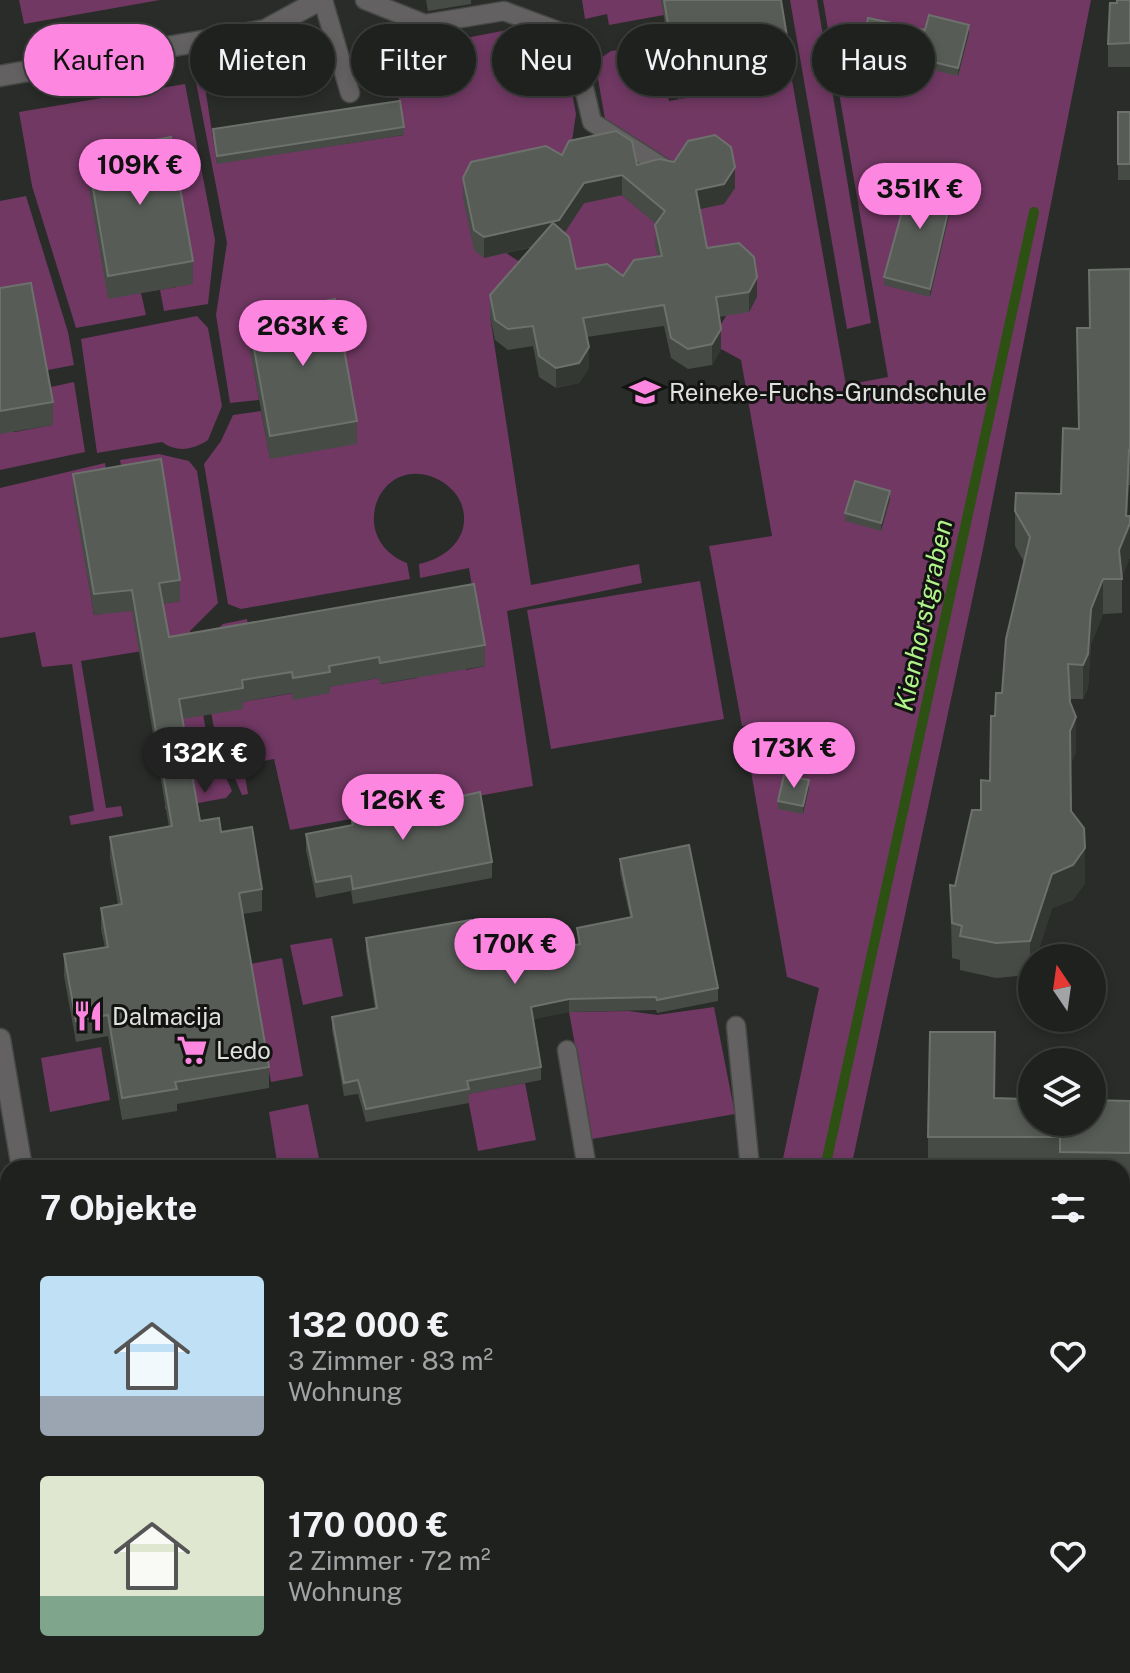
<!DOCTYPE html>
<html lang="de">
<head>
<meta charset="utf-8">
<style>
  body { margin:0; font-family:"Public Sans",sans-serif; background:#2c2e2b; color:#f1f3f6; height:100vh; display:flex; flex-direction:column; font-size:30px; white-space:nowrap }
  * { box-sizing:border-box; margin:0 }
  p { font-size:26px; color:#a1a3a4 }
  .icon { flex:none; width:44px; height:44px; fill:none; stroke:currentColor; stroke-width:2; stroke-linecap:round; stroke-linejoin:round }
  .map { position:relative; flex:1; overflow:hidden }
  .drawer { position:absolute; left:0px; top:1160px; width:1130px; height:514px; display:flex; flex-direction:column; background:#1f211e; border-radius:24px 24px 0 0; box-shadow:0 4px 12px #0003,0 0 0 2px #3c3e3c }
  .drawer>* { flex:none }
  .top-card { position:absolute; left:24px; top:24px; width:1082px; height:72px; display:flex; gap:16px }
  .needle { width:52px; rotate:347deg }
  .tools { position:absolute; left:1018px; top:944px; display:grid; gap:16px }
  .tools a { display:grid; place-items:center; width:88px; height:88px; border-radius:50%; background:#1f211e; box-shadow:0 4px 12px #0003,0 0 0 2px #3c3e3c; font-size:40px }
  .price { position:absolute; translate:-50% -68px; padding:0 18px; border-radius:28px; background:#fd86e1; color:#111; font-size:26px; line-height:52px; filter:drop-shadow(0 2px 4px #0008) }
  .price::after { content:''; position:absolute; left:50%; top:48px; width:24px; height:18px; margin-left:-12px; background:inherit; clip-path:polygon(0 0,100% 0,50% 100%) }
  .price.current { background:#222; color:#fff }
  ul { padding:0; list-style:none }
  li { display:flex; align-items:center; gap:24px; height:200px; padding:0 40px }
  li span { display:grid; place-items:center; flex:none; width:224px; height:160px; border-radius:8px; color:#555 }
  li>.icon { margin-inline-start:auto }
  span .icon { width:96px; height:96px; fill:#fffc; stroke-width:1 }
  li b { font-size:34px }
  h2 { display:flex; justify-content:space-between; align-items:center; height:96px; padding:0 40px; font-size:34px }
  .pill { padding:0 28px; border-radius:36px; background:#1f211e; box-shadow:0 4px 12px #0003,0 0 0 2px #3c3e3c; font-size:28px; line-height:72px }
  .pill.current { background:#fd86e1; color:#111 }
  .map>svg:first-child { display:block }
</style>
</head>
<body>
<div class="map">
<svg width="1130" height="1673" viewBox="0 0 1130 1673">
  <rect width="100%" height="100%" fill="#292c28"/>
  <g fill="#703863">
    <polygon points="19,0 160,0 24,24"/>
    <polygon points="582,0 661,0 664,15 609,25 607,14 585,19"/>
    <polygon points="790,0 817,0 871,323 847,329"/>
    <polygon points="823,0 1091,0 983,549 851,1168 781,1168 819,988 787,977 747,749 757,745 752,724 742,726 709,546 772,536 741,360 721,349 718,329 726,316 709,283 684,169 605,119 595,62 611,51 657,44 669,101 792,80 846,385 888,377"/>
    <path d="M512,29L567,67L576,114L569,161L506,253L523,264L490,316L531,585L639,564L642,583L507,611L533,786L290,830L274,759L243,765L248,794L242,795L214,729L200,646L223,624L247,619L251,645L242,702L379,678L381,684L417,678V672L465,664L466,670L485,666L469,568L420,578L419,564C448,558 473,535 461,503C456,491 446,483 435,478C379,454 345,538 407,563L410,579L241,609L228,604L204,464L221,441L233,415L261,411L270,458L357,443L249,339L259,400L230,403L216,315L227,243L196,82L204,81L217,163L404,135L392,52Z"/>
    <polygon points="185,84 215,240 208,304 164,311 160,290 193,284 141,293 146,315 76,328 32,186 19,112"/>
    <polygon points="622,195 665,231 677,273 585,288 556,246 584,203"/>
    <polygon points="26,196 68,332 74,365 43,371 0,311 0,201"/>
    <path d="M197,316L208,328L222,406L208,440C193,450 177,453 162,442L97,453L81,339Z"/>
    <polygon points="74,382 85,452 0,470 0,429 15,432 52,425 46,388"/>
    <polygon points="159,454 189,461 197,471 218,603 190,631 206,732 232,791 226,798 165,809 167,647 81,661 106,808 121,806 123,816 71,825 69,816 94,811 72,664 42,667 35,632 0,638 0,488 105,463 109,491 74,496 94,615 180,601 125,487 120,460"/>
    <polygon points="700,581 724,719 551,749 527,610"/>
    <polygon points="332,938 343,996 303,1005 290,945"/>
    <polygon points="282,958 303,1076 271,1082 250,964"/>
    <polygon points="714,1007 735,1114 592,1139 569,1012 629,1011 657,1015"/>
    <polygon points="101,1047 110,1100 50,1112 41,1058"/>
    <polygon points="525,1083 536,1140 478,1151 467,1094"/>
    <polygon points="308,1104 321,1168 278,1168 269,1112"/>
    <polygon points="8,1434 8,1666 302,1666 303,1673 0,1673 0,1435"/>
    <polygon points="485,1666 690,1666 690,1673 483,1673"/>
  </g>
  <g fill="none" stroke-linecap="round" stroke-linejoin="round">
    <polyline stroke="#2c5113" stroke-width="10" points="825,1168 1034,212"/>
    <g stroke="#464945" stroke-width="21">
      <g id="service">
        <polyline points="323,0 350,93"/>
        <polyline points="365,0 425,24 504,11 558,31 574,45 592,122 669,171"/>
        <polyline points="736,1026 750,1168"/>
        <polyline points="567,1050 587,1168"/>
      </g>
    </g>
    <g stroke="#464945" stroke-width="23">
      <g id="minor">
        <polyline points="0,76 265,30 320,0"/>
        <polyline points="0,1039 22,1168"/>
        <polyline points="1122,1239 1130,1239"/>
        <polyline points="0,1274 8,1273"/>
        <polyline points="955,1666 955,1673"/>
      </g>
    </g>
    <use href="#service" stroke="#636162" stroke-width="18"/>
    <use href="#minor" stroke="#636162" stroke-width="20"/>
  </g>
  <g fill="#474b46" fill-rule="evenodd">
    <polygon points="426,0 471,0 471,4 428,11"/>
    <polygon points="661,0 781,0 792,67 792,80 678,99"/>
    <polygon points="1130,0 1130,67 1108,67 1108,44 1117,3"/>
    <polygon points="925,30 969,33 958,76 863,53 863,45"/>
    <rect x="1118" y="112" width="12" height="68"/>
    <polygon points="404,127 404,135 217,164 213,137 213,129"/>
    <polygon points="87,153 193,261 193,284 108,299 87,176"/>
    <path d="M562,155L637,165L735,188L724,204L700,209L707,248L757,297L749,312L719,317L721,349L712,365L688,369L671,358L664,326L620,332L587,337L589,368L579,383L556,388L539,377L533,346L508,350L495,340L490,316V295L533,247L484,258L474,250L463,198V178ZM622,195L656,224L655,246L658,256L623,276L576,269L564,233L584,203Z"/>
    <polygon points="955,190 930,297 884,285 884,277"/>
    <polygon points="1130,269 1130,485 1129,485 1127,516 1130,516 1130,557 1122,577 1122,613 1103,614 1091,644 1088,688 1083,699 1069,699 1076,752 1070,766 1071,811 1085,883 1073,900 1052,908 1036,958 1032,958 1030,975 996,978 960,970 960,960 952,958 950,885 955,886 981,810 981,780 990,781 995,716 1002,693 1024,562 1015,546 1015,511 1061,494 1078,429 1090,328"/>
    <polygon points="0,288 53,402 53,425 0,434"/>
    <polygon points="248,316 357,421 357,444 270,459 248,339"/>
    <polygon points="73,474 180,580 180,601 163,604 169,637 485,645 485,666 380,684 379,678 330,687 330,693 293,700 292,693 243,702 243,709 183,719 200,821 221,832 262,889 262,911 242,914 269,1067 269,1088 177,1104 177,1111 122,1120 108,1036 76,1042 64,976 64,954 105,948 101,929 101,908 118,905 110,858 110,837 169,827 132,611 94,615 73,495"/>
    <polygon points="890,499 881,531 845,521 845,513"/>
    <polygon points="809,788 803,814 778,809 778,801"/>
    <polygon points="426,804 492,862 492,878 353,904 351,891 316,898 306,850 306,834 351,826 351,816"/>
    <polygon points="620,859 718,988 718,1001 657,1013 656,1010 569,1012 533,1019 541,1067 541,1080 469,1094 469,1103 366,1122 358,1094 344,1096 332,1030 332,1017 375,1009 366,951 366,938 474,933 520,958 578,945 577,928 630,917 620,872"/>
    <polygon points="994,1098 1130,1101 1130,1181 1122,1181 1122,1168 1060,1168 1060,1164 928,1165 928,1137"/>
    <rect x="1122" y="1277" width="8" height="107"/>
    <polygon points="8,1324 8,1441 0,1443 0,1326"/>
    <rect x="1122" y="1487" width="8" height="94"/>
    <polygon points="302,1666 395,1666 396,1673 303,1673"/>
  </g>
  <g fill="#343833">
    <polygon points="969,25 969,33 958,76 958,68"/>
    <polygon points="735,167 735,188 724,204 696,210 696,190"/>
    <polygon points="622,175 622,195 584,203 559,240 484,258 484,237 584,183"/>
    <polygon points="955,182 955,190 930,297 930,289"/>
    <polygon points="757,277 757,297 749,312 749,292"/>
    <polygon points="721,329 721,349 712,365 712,344"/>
    <polygon points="589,347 589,368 579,383 556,388 556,368"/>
    <polygon points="1129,450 1126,531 1130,523 1130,557 1121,579 1119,550 1126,516"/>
    <polygon points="890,491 890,499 881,531 881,523"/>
    <polygon points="1103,579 1103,614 1091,644 1088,688 1083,699 1083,665 1091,609"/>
    <polygon points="1076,717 1076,752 1070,766 1070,731"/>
    <polygon points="809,780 809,788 803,814 803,806"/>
    <polygon points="1085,848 1085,883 1073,900 1052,908 1036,958 1032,958 1032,969 1030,975 1030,941 1052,874"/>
    <polygon points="569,999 569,1012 531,1020 531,1007"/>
  </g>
  <g fill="#585c57" stroke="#6d716c" stroke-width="2">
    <polygon points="664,0 781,0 792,67 678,86"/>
    <polygon points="1117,0 1130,0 1130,43 1108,44 1110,3 1117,3"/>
    <polygon points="929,15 969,25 958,68 863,45 868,18 925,30"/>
    <polygon points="400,101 404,127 217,156 213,129"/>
    <rect x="1118" y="112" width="12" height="52"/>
    <polygon points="616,131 632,141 637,165 659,159 674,162 688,141 715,135 731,147 735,167 724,184 696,190 707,248 739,243 754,257 757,277 749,292 716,297 721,329 712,344 688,349 671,338 664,305 620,312 583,318 589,347 579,363 556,368 539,356 533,326 508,329 495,320 490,295 553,223 569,237 576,269 607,264 623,276 634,260 662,256 655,225 665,211 622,175 584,183 559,220 484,237 474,230 463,178 471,162 546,146 562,155 569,141"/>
    <polygon points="171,137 193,261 108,276 87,153"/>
    <polygon points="913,172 955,182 930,289 884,277"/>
    <polygon points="1130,269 1130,450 1129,450 1126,516 1130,516 1130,523 1119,550 1122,579 1103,579 1091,609 1088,654 1083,665 1068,664 1070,702 1076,717 1070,731 1071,811 1084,828 1085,848 1073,865 1052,874 1030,941 996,943 960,936 962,926 952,923 950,885 955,886 972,810 981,810 981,780 990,781 991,716 995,716 996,693 1002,693 1006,639 1030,537 1015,511 1016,493 1061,494 1063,428 1079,429 1077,328 1090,328 1089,270"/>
    <polygon points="31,283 53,402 0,411 0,288"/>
    <polygon points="335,299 357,421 270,436 248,316"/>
    <polygon points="161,459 180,580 159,583 169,637 474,584 485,645 380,663 379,657 329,666 330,672 293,678 292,672 242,680 243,688 179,699 200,821 219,818 221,832 252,827 262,889 239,893 269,1067 175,1082 177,1089 122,1098 108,1015 76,1021 64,954 108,947 101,908 122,904 110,837 172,826 132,590 94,594 73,474"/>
    <polygon points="855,481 890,491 881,523 845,513"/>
    <polygon points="784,775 809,780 803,806 778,801"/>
    <polygon points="480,792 492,862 353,889 351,876 316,882 306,834 353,825 351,816 425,799 426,804"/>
    <polygon points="689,845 718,988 657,1000 656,997 569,999 531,1007 541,1067 467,1081 469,1089 366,1109 358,1080 344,1083 332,1017 377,1008 366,938 471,920 474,933 514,925 520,958 580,944 577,928 632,917 620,859"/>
    <polygon points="930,1032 995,1032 994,1098 1032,1099 1032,1122 1092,1122 1092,1100 1130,1101 1130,1153 1060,1152 1060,1137 928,1137"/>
    <rect x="1122" y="1277" width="8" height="82"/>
    <polygon points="8,1324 8,1393 0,1394 0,1326"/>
    <rect x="1122" y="1487" width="8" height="86"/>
    <polygon points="306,1666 395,1666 396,1673 307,1673"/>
    <rect x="842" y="1666" width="65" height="7"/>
    <rect x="1002" y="1666" width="65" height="7"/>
  </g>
  <defs>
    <g id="school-bare" transform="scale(2.4)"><path d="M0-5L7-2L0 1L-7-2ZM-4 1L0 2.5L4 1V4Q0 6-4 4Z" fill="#fd86e1" stroke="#131412" stroke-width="2.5" paint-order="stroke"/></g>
    <g id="restaurant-bare" transform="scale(2.4)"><path d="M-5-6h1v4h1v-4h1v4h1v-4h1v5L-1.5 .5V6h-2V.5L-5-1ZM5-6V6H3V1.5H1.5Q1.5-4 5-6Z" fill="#fd86e1" stroke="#131412" stroke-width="2.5" paint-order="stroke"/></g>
    <g id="supermarket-bare" transform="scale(2.4)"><path d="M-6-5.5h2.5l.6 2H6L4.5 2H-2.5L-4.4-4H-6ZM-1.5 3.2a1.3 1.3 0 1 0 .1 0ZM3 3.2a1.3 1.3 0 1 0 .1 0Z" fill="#fd86e1" stroke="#131412" stroke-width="2.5" paint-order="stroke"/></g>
  </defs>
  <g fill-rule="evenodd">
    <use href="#school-bare" x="645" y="392"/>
    <use href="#restaurant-bare" x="88" y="1016"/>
    <use href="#supermarket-bare" x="192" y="1050"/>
  </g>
  <g text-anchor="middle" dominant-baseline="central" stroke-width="6" stroke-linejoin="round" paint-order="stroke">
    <g font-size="24" fill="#e0e2df" stroke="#131412" text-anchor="start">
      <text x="669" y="392">Reineke-Fuchs-Grundschule</text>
      <text x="112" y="1016">Dalmacija</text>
      <text x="216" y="1050">Ledo</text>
    </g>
    <g font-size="26" font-style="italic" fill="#aff389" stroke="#131412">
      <text transform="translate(923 615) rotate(-78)">Kienhorstgraben</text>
    </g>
  </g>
</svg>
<div class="tools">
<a><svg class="needle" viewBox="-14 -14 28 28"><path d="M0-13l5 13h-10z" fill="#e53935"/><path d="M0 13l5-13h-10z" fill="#a1a3a4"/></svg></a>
<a><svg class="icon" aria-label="layers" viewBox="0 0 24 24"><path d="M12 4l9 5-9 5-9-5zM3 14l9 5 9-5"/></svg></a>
</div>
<b class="price" style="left:140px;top:207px">109K €</b>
<b class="price" style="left:920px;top:231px">351K €</b>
<b class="price" style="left:303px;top:368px">263K €</b>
<b class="price" style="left:794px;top:790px">173K €</b>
<b class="price current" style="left:205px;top:795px">132K €</b>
<b class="price" style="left:403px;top:842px">126K €</b>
<b class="price" style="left:515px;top:986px">170K €</b>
<div class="top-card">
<a class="pill current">Kaufen</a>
<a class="pill">Mieten</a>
<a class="pill">Filter</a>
<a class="pill">Neu</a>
<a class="pill">Wohnung</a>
<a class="pill">Haus</a>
</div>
<section class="drawer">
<h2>7 Objekte<svg class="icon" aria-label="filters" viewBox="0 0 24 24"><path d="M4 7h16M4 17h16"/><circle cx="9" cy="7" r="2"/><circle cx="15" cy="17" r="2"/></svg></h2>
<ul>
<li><span style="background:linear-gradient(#bfe0f5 75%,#9aa5b1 0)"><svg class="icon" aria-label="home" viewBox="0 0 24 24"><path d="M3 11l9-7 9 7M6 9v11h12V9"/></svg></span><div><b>132 000 €</b><p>3 Zimmer · 83 m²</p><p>Wohnung</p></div><svg class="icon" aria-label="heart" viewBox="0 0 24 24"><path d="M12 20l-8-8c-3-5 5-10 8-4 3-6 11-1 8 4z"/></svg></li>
<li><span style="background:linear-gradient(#dfe7d0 75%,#7fa58c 0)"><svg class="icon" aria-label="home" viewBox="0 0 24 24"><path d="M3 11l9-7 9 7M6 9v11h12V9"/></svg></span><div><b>170 000 €</b><p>2 Zimmer · 72 m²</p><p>Wohnung</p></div><svg class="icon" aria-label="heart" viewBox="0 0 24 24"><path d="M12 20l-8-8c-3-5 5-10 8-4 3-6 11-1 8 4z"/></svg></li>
</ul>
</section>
</div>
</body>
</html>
